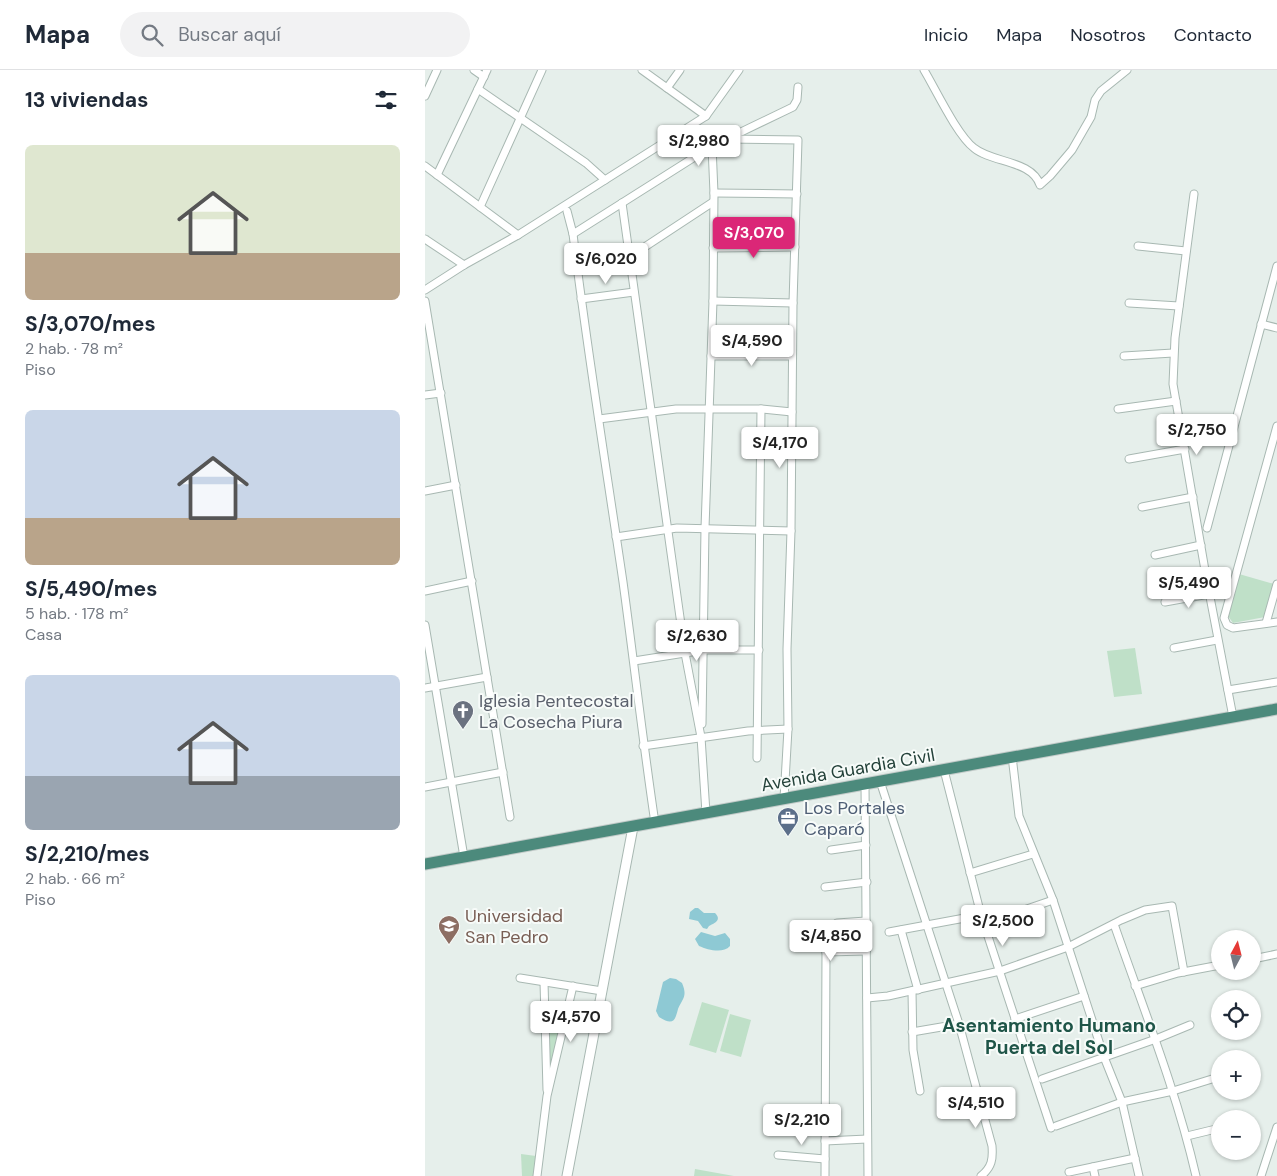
<!DOCTYPE html>
<html lang="es">
<head>
<meta charset="utf-8">
<style>
  body { margin:0; font-family:"DM Sans",sans-serif; background:#f2f2f3; color:#1f2937; height:100vh; display:flex; flex-direction:column; font-size:19px; white-space:nowrap }
  * { box-sizing:border-box; margin:0 }
  p { font-size:16px; color:#747a83 }
  .icon { flex:none; width:28px; height:28px; fill:none; stroke:currentColor; stroke-width:2; stroke-linecap:round; stroke-linejoin:round }
  .map { position:relative; flex:1; overflow:hidden }
  .drawer { display:flex; flex-direction:column; background:#fff; width:425px }
  .drawer>* { flex:none }
  .needle { width:32px; rotate:7deg }
  .tools { position:absolute; left:786px; top:860px; display:grid; gap:10px }
  .tools a { display:grid; place-items:center; width:50px; height:50px; border-radius:50%; background:#fff; box-shadow:0 1px 4px #0004; font-size:25px }
  .price { position:absolute; translate:-50% -42px; padding:0 11px; border-radius:5px; background:#fff; color:#222; font-size:16px; line-height:32px; filter:drop-shadow(0 1px 2px #0008) }
  .price::after { content:''; position:absolute; left:50%; top:30px; width:15px; height:11px; margin-left:-8px; background:inherit; clip-path:polygon(0 0,100% 0,50% 100%) }
  .price.current { background:#db2777; color:#fff }
  ul { padding:0; list-style:none }
  li { display:grid; align-content:center; gap:10px; height:265px; padding:0 25px }
  li span { display:grid; place-items:center; height:155px; border-radius:8px; color:#555 }
  li>.icon { margin-inline-start:auto }
  span .icon { width:90px; height:90px; fill:#fffc; stroke-width:1 }
  li b { font-size:21px }
  h2 { display:flex; justify-content:space-between; align-items:center; height:60px; padding:0 25px; font-size:21px }
  header { display:flex; align-items:center; gap:30px; box-sizing:border-box; height:70px; padding:0 25px; background:#fff; border-bottom:1px solid #e0e1e3 }
  header strong { font-size:24px }
  nav { display:flex; gap:28px; margin-inline-start:auto; font-size:18px }
  .search { width:350px; height:45px; background:#f2f2f3; display:flex; align-items:center; gap:12px; box-sizing:border-box; padding:0 18px; border-radius:28px; color:#747a83; font-size:19px }
  main { display:flex; flex:1; min-height:0 }
  .map>svg:first-child { display:block }
</style>
</head>
<body>
<header>
<strong>Mapa</strong>
<div class="search"><svg class="icon" aria-label="search" viewBox="0 0 24 24"><circle cx="10" cy="10" r="6"/><path d="M15 15l6 6"/></svg>Buscar aquí</div>
<nav><a>Inicio</a><a>Mapa</a><a>Nosotros</a><a>Contacto</a></nav>
</header>
<main>
<section class="drawer">
<h2>13 viviendas<svg class="icon" aria-label="filters" viewBox="0 0 24 24"><path d="M4 7h16M4 17h16"/><circle cx="9" cy="7" r="2"/><circle cx="15" cy="17" r="2"/></svg></h2>
<ul>
<li><span style="background:linear-gradient(#dfe7d0 70%,#b9a48a 0)"><svg class="icon" aria-label="home" viewBox="0 0 24 24"><path d="M3 11l9-7 9 7M6 9v11h12V9"/></svg></span><div><b>S/3,070/mes</b><p>2 hab. · 78 m²</p><p>Piso</p></div></li>
<li><span style="background:linear-gradient(#c9d6e8 70%,#b9a48a 0)"><svg class="icon" aria-label="home" viewBox="0 0 24 24"><path d="M3 11l9-7 9 7M6 9v11h12V9"/></svg></span><div><b>S/5,490/mes</b><p>5 hab. · 178 m²</p><p>Casa</p></div></li>
<li><span style="background:linear-gradient(#c9d6e8 65%,#9aa5b1 0)"><svg class="icon" aria-label="home" viewBox="0 0 24 24"><path d="M3 11l9-7 9 7M6 9v11h12V9"/></svg></span><div><b>S/2,210/mes</b><p>2 hab. · 66 m²</p><p>Piso</p></div></li>
</ul>
</section>
<div class="map">
<svg width="852" height="1106" viewBox="0 0 852 1106">
  <rect width="100%" height="100%" fill="#e6efeb"/>
  <g fill="#bfe0c8">
    <polygon points="814,504 849,514 840,547 808,553 803,546"/>
    <polygon points="710,578 717,624 689,627 682,581"/>
    <polygon points="277,932 304,940 291,983 264,975"/>
    <polygon points="123,944 137,945 124,1007"/>
    <polygon points="305,944 326,950 316,987 295,981"/>
    <polygon points="96,1084 111,1086 108,1106 97,1106"/>
    <polygon points="270,1099 309,1106 269,1106"/>
  </g>
  <g fill="#8ec9d4">
    <path d="M270,838H273L279,843H290C297,850 290,853 284,856L282,859L278,858L273,851L264,849L265,842Z"/>
    <path d="M276,862L290,866L300,863L305,869V876C298,884 283,880 274,876L270,869Z"/>
    <path d="M245,908L251,909L257,913C263,927 257,929 253,939C250,951 248,956 234,947L231,941L238,912Z"/>
  </g>
  <g fill="none" stroke-linecap="round" stroke-linejoin="round">
    <g stroke="#a8b8b2" stroke-width="9">
      <g id="minor">
        <polyline points="49,0 59,7"/>
        <polyline points="217,0 281,46"/>
        <path d="M499,0C511,20 532,65 549,78C567,93 607,90 615,115L625,106L647,80L666,47L670,30L676,21L702,0"/>
        <polyline points="242,18 255,0"/>
        <polyline points="53,19 161,93 180,110"/>
        <polyline points="0,26 12,0"/>
        <polyline points="302,69 373,70 368,233 366,461 362,579 363,659 359,729"/>
        <polyline points="0,96 93,165"/>
        <polyline points="12,105 62,0"/>
        <polyline points="289,123 372,124"/>
        <polyline points="769,124 750,268 748,314 781,506 808,647"/>
        <polyline points="197,133 260,583 276,667 281,743"/>
        <polyline points="55,137 117,0"/>
        <path d="M142,141L148,164C162,280 181,396 198,512C209,592 218,673 230,753"/>
        <polyline points="148,164 287,76 368,37 372,30 373,17"/>
        <polyline points="0,169 39,195"/>
        <polyline points="713,176 761,181"/>
        <polyline points="288,178 370,177"/>
        <polyline points="206,186 288,132"/>
        <polyline points="0,220 39,195 93,165 281,46 314,0"/>
        <polyline points="156,229 209,222"/>
        <polyline points="0,231 85,747"/>
        <polyline points="288,231 368,233"/>
        <polyline points="704,233 754,236"/>
        <polyline points="836,254 852,258"/>
        <polyline points="286,286 367,286"/>
        <polyline points="699,286 748,283"/>
        <polyline points="0,325 16,323"/>
        <polyline points="693,339 751,331"/>
        <polyline points="174,349 251,339 336,339 367,342"/>
        <polyline points="852,356 799,548 802,555 808,558 852,552"/>
        <polyline points="704,389 760,379"/>
        <polyline points="0,421 31,415"/>
        <polyline points="717,437 768,427"/>
        <polyline points="782,458 852,196"/>
        <polyline points="191,467 252,458 366,461"/>
        <polyline points="730,485 776,475"/>
        <polyline points="0,521 47,511"/>
        <polyline points="740,532 784,524"/>
        <polyline points="841,553 852,514"/>
        <polyline points="0,555 39,787"/>
        <polyline points="749,578 792,570"/>
        <polyline points="209,591 279,580 334,580"/>
        <polyline points="0,618 62,607"/>
        <polyline points="803,620 852,612"/>
        <polyline points="277,654 280,458 288,231 289,123 287,76"/>
        <polyline points="218,676 323,661 363,659"/>
        <polyline points="587,686 594,746 628,830 679,987 697,1032 714,1106"/>
        <polyline points="332,688 336,339"/>
        <polyline points="519,700 556,845 626,1058"/>
        <path d="M455,711L534,954L567,1076C568,1089 567,1097 556,1106"/>
        <polyline points="440,714 443,1106"/>
        <polyline points="0,717 78,702"/>
        <polyline points="406,780 441,775"/>
        <polyline points="545,803 608,784"/>
        <polyline points="400,817 442,812"/>
        <polyline points="412,853 441,851"/>
        <polyline points="558,854 628,830"/>
        <path d="M689,854C718,938 751,1019 771,1106"/>
        <polyline points="476,860 493,920"/>
        <polyline points="464,862 556,845"/>
        <polyline points="395,863 400,871 401,882 441,881"/>
        <polyline points="828,889 852,884"/>
        <polyline points="95,908 177,921"/>
        <polyline points="119,912 122,1020"/>
        <polyline points="710,916 753,903 795,895"/>
        <polyline points="487,921 488,980 495,1021"/>
        <polyline points="442,928 463,926 575,901 643,877 696,850 720,840 747,836 759,902"/>
        <polyline points="590,949 659,926"/>
        <polyline points="487,962 534,954"/>
        <polyline points="617,1009 731,969 765,955"/>
        <polyline points="631,1056 697,1032 748,1021 787,1009"/>
        <polyline points="762,1066 795,1058"/>
        <polyline points="400,1071 442,1069"/>
        <polyline points="353,1085 400,1089"/>
        <polyline points="668,1097 670,1106"/>
        <polyline points="644,1102 710,1088"/>
        <polyline points="112,1106 122,1026 148,916"/>
        <polyline points="400,1106 401,882"/>
        <polyline points="836,1106 852,1057"/>
      </g>
    </g>
    <g stroke="#a8b8b2" stroke-width="11">
      <polyline id="tertiary" points="142,1106 208,757"/>
    </g>
    <g stroke="#c2cac8" stroke-width="13">
      <polyline id="trunk" points="0,794 852,639"/>
    </g>
    <use href="#minor" stroke="#fff" stroke-width="7"/>
    <use href="#tertiary" stroke="#fff" stroke-width="9"/>
    <use href="#trunk" stroke="#4c8a7c" stroke-width="11"/>
  </g>
  <defs>
    <g id="church-pin" transform="scale(1.125)"><path d="M0 17L-7.5 6A9.5 9.5 0 1 1 7.5 6Z" fill="#6b7280" stroke="#f7fbf9"/><path d="M-1.2-6h2.4v3.5h3.3v2.4h-3.3V6h-2.4V-.1h-3.3v-2.4h3.3Z" fill="#fff"/></g>
    <g id="office-pin" transform="scale(1.125)"><path d="M0 17L-7.5 6A9.5 9.5 0 1 1 7.5 6Z" fill="#5c6f8a" stroke="#f7fbf9"/><path d="M-6-3h4V-5.5h4V-3h4V5H-6ZM-1-4.5V-3h2v-1.5ZM-6 0V1H6V0Z" fill="#fff"/></g>
    <g id="university-pin" transform="scale(1.125)"><path d="M0 17L-7.5 6A9.5 9.5 0 1 1 7.5 6Z" fill="#8d6e63" stroke="#f7fbf9"/><path d="M0-5L7-2L0 1L-7-2ZM-4 1L0 2.5L4 1V4Q0 6-4 4Z" fill="#fff"/></g>
  </defs>
  <g fill-rule="evenodd">
    <use href="#church-pin" x="38" y="641"/>
    <use href="#office-pin" x="363" y="748"/>
    <use href="#university-pin" x="24" y="856"/>
  </g>
  <g text-anchor="middle" dominant-baseline="central" stroke-width="4" stroke-linejoin="round" paint-order="stroke">
    <g font-size="18" fill="#5b616d" stroke="#f7fbf9" text-anchor="start">
      <text x="54" y="631">Iglesia Pentecostal<tspan x="54" dy="21">La Cosecha Piura</tspan></text>
    </g>
    <g font-size="18" fill="#24423a" stroke="#f7fbf9">
      <text transform="translate(423 700) rotate(-10)">Avenida Guardia Civil</text>
    </g>
    <g font-size="18" fill="#4e5e75" stroke="#f7fbf9" text-anchor="start">
      <text x="379" y="738">Los Portales<tspan x="379" dy="21">Caparó</tspan></text>
    </g>
    <g font-size="18" fill="#785e54" stroke="#f7fbf9" text-anchor="start">
      <text x="40" y="846">Universidad<tspan x="40" dy="21">San Pedro</tspan></text>
    </g>
    <g font-size="19" font-weight="bold" fill="#1f5548" stroke="#f7fbf9">
      <text x="624" y="955">Asentamiento Humano<tspan x="624" dy="22">Puerta del Sol</tspan></text>
    </g>
  </g>
</svg>
<div class="tools">
<a><svg class="needle" viewBox="-14 -14 28 28"><path d="M0-13l5 13h-10z" fill="#e53935"/><path d="M0 13l5-13h-10z" fill="#747a83"/></svg></a>
<a><svg class="icon" aria-label="locate" viewBox="0 0 24 24"><circle cx="12" cy="12" r="6"/><path d="M12 2v4M12 18v4M2 12h4M18 12h4"/></svg></a>
<a>+</a>
<a>−</a>
</div>
<b class="price" style="left:274px;top:97px">S/2,980</b>
<b class="price current" style="left:329px;top:189px">S/3,070</b>
<b class="price" style="left:181px;top:215px">S/6,020</b>
<b class="price" style="left:327px;top:297px">S/4,590</b>
<b class="price" style="left:772px;top:386px">S/2,750</b>
<b class="price" style="left:355px;top:399px">S/4,170</b>
<b class="price" style="left:764px;top:539px">S/5,490</b>
<b class="price" style="left:272px;top:592px">S/2,630</b>
<b class="price" style="left:578px;top:877px">S/2,500</b>
<b class="price" style="left:406px;top:892px">S/4,850</b>
<b class="price" style="left:146px;top:973px">S/4,570</b>
<b class="price" style="left:551px;top:1059px">S/4,510</b>
<b class="price" style="left:377px;top:1076px">S/2,210</b>
</div>
</main>
</body>
</html>
